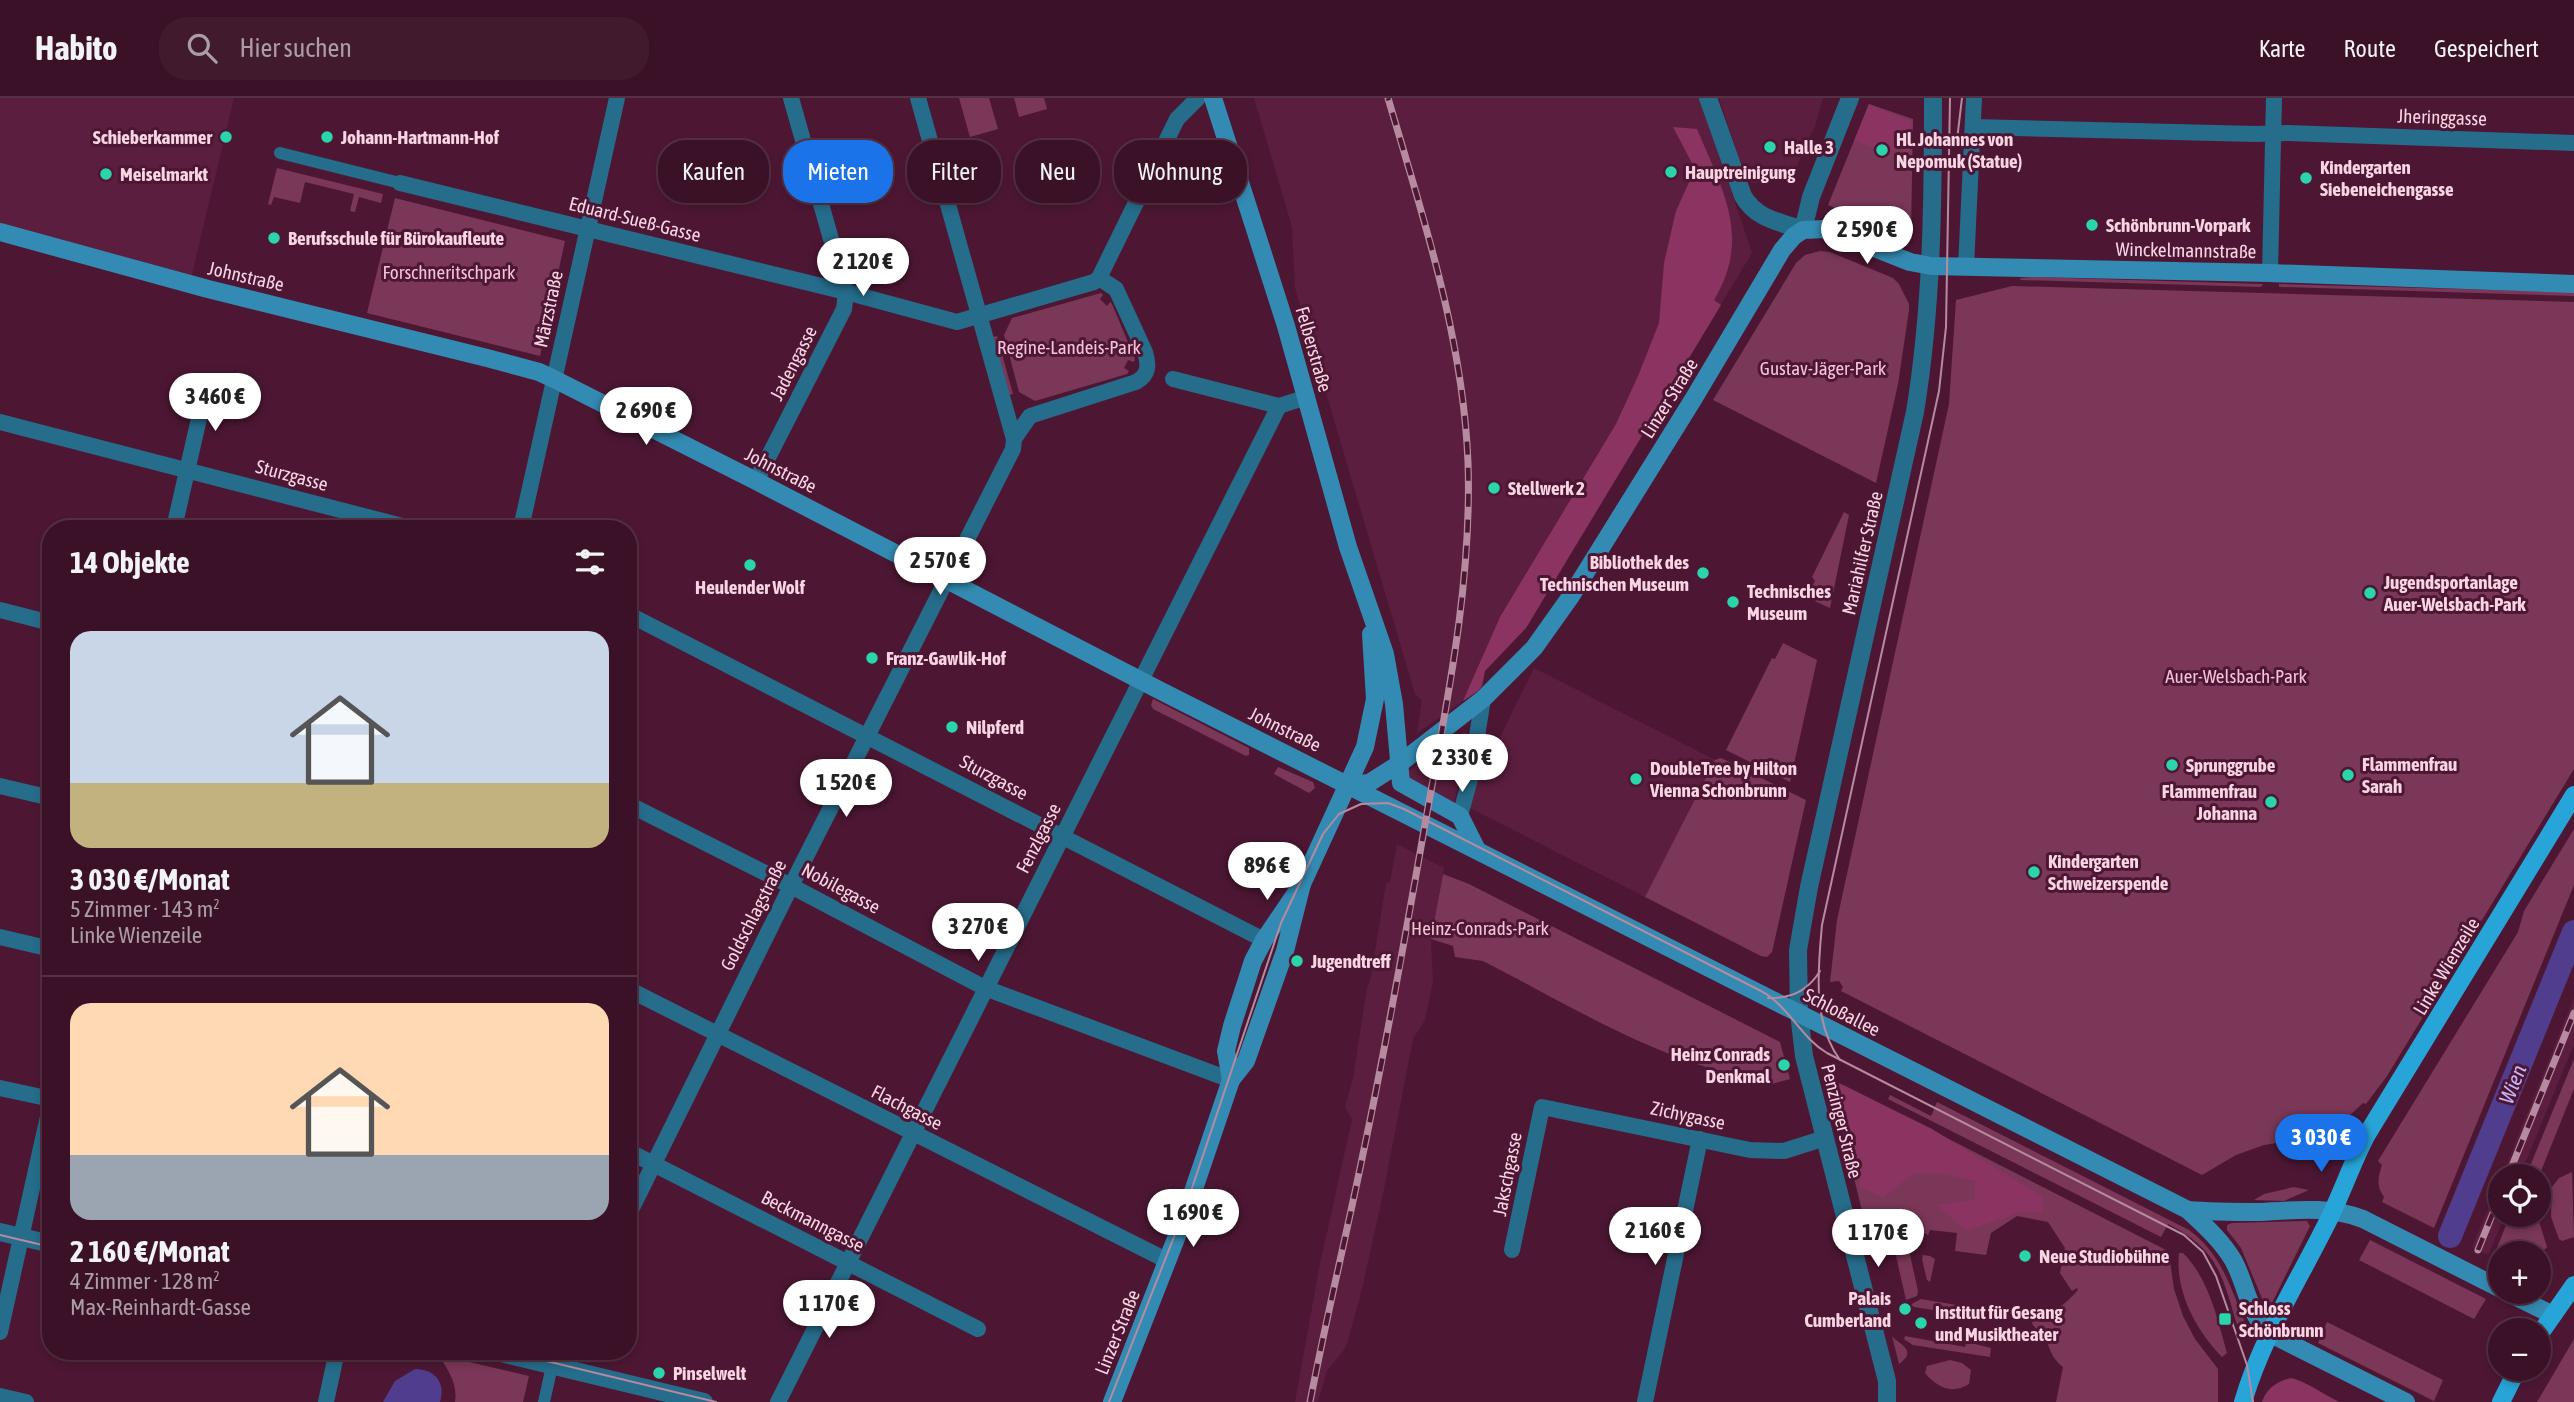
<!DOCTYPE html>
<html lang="de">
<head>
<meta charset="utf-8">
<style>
  body { margin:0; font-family:"Asap Condensed",sans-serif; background:#411a2e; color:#f1f3f6; height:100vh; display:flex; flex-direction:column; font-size:26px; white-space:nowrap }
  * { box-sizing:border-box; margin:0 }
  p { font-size:23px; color:#ab9da7 }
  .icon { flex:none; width:38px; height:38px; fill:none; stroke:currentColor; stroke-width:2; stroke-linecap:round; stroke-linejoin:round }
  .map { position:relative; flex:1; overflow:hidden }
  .drawer { position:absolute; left:42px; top:422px; width:595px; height:840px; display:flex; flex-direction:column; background:#3a1126; border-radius:28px; box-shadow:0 4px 10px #0003,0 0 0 2px #543143 }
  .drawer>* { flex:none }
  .banner { position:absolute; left:658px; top:42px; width:665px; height:63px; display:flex; gap:14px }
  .tools { position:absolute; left:2488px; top:1066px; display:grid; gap:14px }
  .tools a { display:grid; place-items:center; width:63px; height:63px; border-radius:50%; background:#3a1126; box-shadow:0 4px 10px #0003,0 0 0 2px #543143; font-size:35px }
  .price { position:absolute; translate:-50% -60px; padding:0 16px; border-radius:24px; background:#fff; color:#222; font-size:23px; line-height:46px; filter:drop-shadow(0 2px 4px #0008) }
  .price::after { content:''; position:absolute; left:50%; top:42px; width:21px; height:16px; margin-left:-10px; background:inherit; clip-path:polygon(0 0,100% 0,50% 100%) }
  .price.selected { background:#1a73e8; color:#fff }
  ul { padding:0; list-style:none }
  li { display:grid; align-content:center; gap:14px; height:371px; padding:0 28px }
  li+li { border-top:2px solid #543143 }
  li span { display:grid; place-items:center; height:217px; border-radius:21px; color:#555 }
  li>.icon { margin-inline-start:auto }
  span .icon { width:126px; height:126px; fill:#fffc; stroke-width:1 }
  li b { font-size:30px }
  h2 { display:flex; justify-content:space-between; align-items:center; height:84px; padding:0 28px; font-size:30px }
  .tag { padding:0 24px; border-radius:28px; background:#3a1126; box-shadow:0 4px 10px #0003,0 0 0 2px #543143; font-size:24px; line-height:63px }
  .tag.selected { background:#1a73e8; color:#fff }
  header { display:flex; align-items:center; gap:42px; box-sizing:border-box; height:98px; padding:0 35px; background:#3a1126; border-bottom:2px solid #543143 }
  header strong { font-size:33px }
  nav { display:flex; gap:38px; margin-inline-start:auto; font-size:24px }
  .search { width:490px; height:63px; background:#411a2e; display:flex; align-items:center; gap:18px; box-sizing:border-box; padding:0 24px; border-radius:28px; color:#ab9da7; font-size:26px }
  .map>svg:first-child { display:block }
</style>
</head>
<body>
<header>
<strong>Habito</strong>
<div class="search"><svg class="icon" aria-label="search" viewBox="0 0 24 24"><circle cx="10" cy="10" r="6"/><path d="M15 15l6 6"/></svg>Hier suchen</div>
<nav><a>Karte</a><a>Route</a><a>Gespeichert</a></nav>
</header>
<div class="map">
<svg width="2574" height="1304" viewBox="0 0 2574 1304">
  <rect width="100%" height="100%" fill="#4d1733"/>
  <g fill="#5c1e3e">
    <polygon points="0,0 234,0 191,180 0,131"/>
    <polygon points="1254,0 1700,0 1752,155 1526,530 1485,573 1482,588 1478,593 1417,635 1422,603 1415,596 1295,190 1292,129"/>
    <polygon points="1719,0 1823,0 1815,28 1796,70 1793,71 1793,83 1751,85 1746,77 1746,73 1743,72"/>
    <polygon points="1534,570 1715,662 1645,799 1466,708"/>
    <polygon points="1465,633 1468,637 1454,707 1407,682 1409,673"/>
    <polygon points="1397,746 1444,770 1431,841 1433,883 1425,922 1413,941 1383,1096 1362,1191 1346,1249 1327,1273 1318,1304 1295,1304 1319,1171 1352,1021 1345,1009 1353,980 1367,890 1371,879 1386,785 1390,784"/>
    <polygon points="2574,900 2574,946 2520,1078 2502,1078"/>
    <polygon points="2501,1080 2501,1116 2505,1117 2488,1157 2472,1149"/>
  </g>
  <g fill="#7b3758">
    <polygon points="959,0 989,0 998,31 970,39"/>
    <polygon points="1014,0 1044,0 1047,11 1019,19"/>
    <polygon points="1869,6 1913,21 1911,135 1908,137 1865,123 1828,107"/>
    <polygon points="277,70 383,96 381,105 359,99 355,114 350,113 354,96 305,84 300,105 274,99 271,107 268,106"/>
    <polygon points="395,100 565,143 540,258 367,215"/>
    <polygon points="1820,153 1830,154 1893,180 1899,186 1909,206 1909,212 1898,286 1876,385 1713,302 1796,165 1805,157"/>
    <polygon points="2034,179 2262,186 2263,186 2261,189 2020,182 2021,180"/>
    <polygon points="2279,186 2574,194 2574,198 2282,189 2279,189"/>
    <polygon points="2012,188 2574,204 2574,671 2387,978 2366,1006 2363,1005 2349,1018 2321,1038 2264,1047 2236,1057 2202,1077 1841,893 1843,889 1839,883 1830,884 1837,822 1949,306 1956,202"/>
    <polygon points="1101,195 1103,197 1100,201 1107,208 1110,204 1112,206 1135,261 1134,264 1128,262 1124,270 1129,273 1127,276 1035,303 1019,294 1004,237 1012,220"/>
    <polygon points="997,238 1013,296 1008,297 992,239"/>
    <polygon points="1844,414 1849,417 1830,510 1806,499 1815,483 1812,479"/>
    <polygon points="1783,545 1817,562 1790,684 1726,652 1772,560 1775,561"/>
    <polygon points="1153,601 1249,650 1249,657 1246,658 1153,611 1151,607"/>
    <polygon points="1721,660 1806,702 1772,854 1767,859 1761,858 1645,799 1715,662"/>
    <polygon points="1278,669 1313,684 1315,690 1309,695 1274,676"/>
    <path d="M2574,731V787L2434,1130L2382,1104L2384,1099C2376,1088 2378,1079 2382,1067L2378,1063L2518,834L2524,813Z"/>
    <path d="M1443,776L1469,786L1780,944L1790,981L1768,987L1748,984V980C1653,960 1569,907 1483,863L1455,859L1453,848L1431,841Z"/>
    <polygon points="2574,961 2574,991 2539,1078 2526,1078"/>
    <path d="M1845,988L2166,1152L2169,1156L2174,1191L2183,1218L2195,1241L2218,1271V1304H2056L2063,1269C2051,1260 2051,1252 2045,1240C2040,1232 2033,1231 2031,1222L2034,1218C2052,1219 2067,1204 2078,1192L2077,1190L2072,1193L2060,1175L2065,1150L2048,1124L2017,1118L1991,1135L1986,1157L1955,1153L1957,1135L1930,1132L1928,1137L1890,1118L1862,1113L1834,997Z"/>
    <path d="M1890,997L1931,1018L1937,1004L2189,1132C2222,1156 2232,1193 2247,1230L2239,1233C2222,1180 2221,1153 2168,1126L2161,1139L1888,1001Z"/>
    <polygon points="2572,1074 2574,1139 2562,1143 2559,1141 2551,1119 2552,1089 2559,1080"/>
    <polygon points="2294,1089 2309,1092 2284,1103 2254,1102 2264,1096"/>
    <path d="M2510,1117H2537L2547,1149C2539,1159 2517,1155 2501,1155V1164L2493,1160Z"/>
    <polygon points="1870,1122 1885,1125 1905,1134 1918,1193 1917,1198 1906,1202 1894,1149 1872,1155 1864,1123"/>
    <polygon points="2307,1123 2310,1128 2271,1207 2266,1210 2241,1150 2227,1132 2227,1127 2232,1125"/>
    <polygon points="2370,1142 2486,1201 2474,1221 2359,1162"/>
    <path d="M2179,1155H2183C2208,1179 2218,1222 2227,1255L2222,1259C2196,1232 2175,1194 2179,1155Z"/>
    <polygon points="1923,1157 1930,1158 1935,1161 1930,1184 1927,1182 1922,1161"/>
    <polygon points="1921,1201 1968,1209 1971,1215 1959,1213 1958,1216 1908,1208"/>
    <polygon points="2327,1224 2443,1282 2434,1303 2318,1245"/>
    <path d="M1892,1238C1898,1246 1919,1252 1899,1266Z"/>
    <polygon points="1905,1238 1965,1249 1966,1246 1975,1246 1991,1250 1990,1259 1913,1247 1904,1241"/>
    <polygon points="2574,1241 2574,1304 2537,1304"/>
    <path d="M439,1257L529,1278L523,1304H455C458,1285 448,1273 439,1257Z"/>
    <path d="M1950,1262L1962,1265L1971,1272L1969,1286C1951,1297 1937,1289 1925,1275L1927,1268Z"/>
  </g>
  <g fill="#8b3461">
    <polygon points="1869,6 1912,24 1908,55 1900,51 1882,52 1854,43"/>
    <path d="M1673,29L1697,31C1722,91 1752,139 1714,202L1721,207L1526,530L1485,573L1482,588L1478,593L1463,603L1500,519L1616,326L1638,278L1659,225L1664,165L1676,113L1695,71Z"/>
    <polygon points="1839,985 1932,1031 2043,1099 2042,1115 2021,1114 1966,1133 1937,1107 1974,1102 1975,1083 1938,1075 1912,1076 1883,1100 1860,1089 1836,999"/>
    <path d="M2291,1280C2307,1284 2323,1296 2339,1304H2262C2267,1290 2276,1284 2291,1280Z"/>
  </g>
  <path fill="#513d8d" d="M415,1271C435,1271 446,1285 440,1304H383L395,1283Z"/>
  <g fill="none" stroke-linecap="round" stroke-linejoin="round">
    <polyline stroke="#513d8d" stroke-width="24" points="2450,1138 2574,834"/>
    <g stroke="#266c8b" stroke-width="12">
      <polyline points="280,55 400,85"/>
      <polyline points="544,1304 552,1268"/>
    </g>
    <g stroke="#266c8b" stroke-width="16">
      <polyline points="918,0 1014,341"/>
      <polyline points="1973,29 2256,36 2288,35 2574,45"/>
      <polyline points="400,85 846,194 957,224 1094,184 1099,180"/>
      <polyline points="1966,169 1974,0"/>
      <polyline points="2270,175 2274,0"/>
      <polyline points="1099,180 1177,21 1198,0"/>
      <polyline points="1173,281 1279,308 1307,299"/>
      <polyline points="0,324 410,430"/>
      <polyline points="756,383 844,211 846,194 791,0"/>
      <polyline points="174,430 206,290"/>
      <polyline points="521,430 617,0"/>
      <polyline points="0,512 51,525"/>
      <polyline points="628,516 1264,842"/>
      <polyline points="0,688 51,700"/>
      <polyline points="628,706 791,788 985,890 1231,982"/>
      <polyline points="1460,718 1470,681 1483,601"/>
      <polyline points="0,839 51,851"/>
      <polyline points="628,891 1168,1163"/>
      <polyline points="0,990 51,1001"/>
      <polyline points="628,1053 978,1231"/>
      <path d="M628,1118L791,788L1013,351L1014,341L1030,318L1136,284C1149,277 1149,267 1145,254L1116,191L1099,180"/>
      <polyline points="1512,1152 1542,1009 1750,1052 1784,1053 1825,1040"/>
      <polyline points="0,1234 51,1005"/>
      <polyline points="552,1268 560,1253"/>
      <polyline points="0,1298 26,1304"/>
      <polyline points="326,1304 337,1253"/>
      <polyline points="778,1304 1279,308"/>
      <polyline points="1645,1304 1700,1041"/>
    </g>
    <g stroke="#266c8b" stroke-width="18">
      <path d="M1708,0L1743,98C1756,121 1780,124 1803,132L1811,99L1850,0"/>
      <polyline points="0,1134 51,1146"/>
      <polyline points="492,1253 704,1304"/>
      <path d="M1887,1304V1283L1804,958L1799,915L1798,852L1809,789L1915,314C1932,210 1933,106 1933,0"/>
    </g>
    <g stroke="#338bb3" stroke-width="18">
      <polyline points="1213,0 1286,228 1348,449 1385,556 1394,606 1401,685 1460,718 1477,752"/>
      <path d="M0,134L208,191L487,260L539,274L554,281L756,383L1161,593L2188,1112C2205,1128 2221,1142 2233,1162C2247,1187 2248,1217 2271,1236L2406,1304"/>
      <polyline points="1349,687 1369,685 1399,666 1483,601 1534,550 1571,498 1694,300 1782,152 1794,138 1803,132 1826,131 1910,164 1931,168 2270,175 2574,186"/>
      <polyline points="1231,982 1226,953 1232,928 1253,863 1264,842 1302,786 1365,649 1375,601 1371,536"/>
      <path d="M2188,1112C2212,1114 2236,1114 2260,1114C2296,1112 2328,1108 2363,1121L2501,1191"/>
      <polyline points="2506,1194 2553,1217"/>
      <polyline points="1112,1304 1184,1120 1231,982 1246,963 1285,853 1302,786"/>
    </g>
    <g stroke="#27a5d8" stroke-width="18">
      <polyline points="2539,1237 2574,1187"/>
      <path d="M2243,1304C2261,1242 2297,1185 2326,1127C2341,1098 2351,1067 2366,1038L2574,697"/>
      <polyline points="2501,1304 2518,1270"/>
    </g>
    <g stroke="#b68ba0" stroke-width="2">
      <polyline points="1957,42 1962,0"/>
      <path d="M1768,900C1791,901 1808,893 1820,873"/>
      <path d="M1840,962C1812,924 1818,871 1822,827L1939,293L1946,229L1950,0"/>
      <polyline points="0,1137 51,1149"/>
      <polyline points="480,1253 514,1261"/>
      <polyline points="505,1253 716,1304"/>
      <path d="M1109,1304L1185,1111L1281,825L1323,736L1339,716L1361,706L1388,705L1404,711L1761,893C1789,908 1800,939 1827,955L2184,1137L2203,1154L2216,1178L2247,1267L2253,1304"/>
    </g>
    <g stroke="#b68ba0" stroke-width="7">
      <g id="rail">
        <polyline points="2508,1078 2574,915"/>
        <polyline points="2478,1152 2501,1095"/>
        <path d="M1310,1304C1326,1221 1346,1139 1363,1056C1387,943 1407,829 1427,715C1448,599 1472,482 1468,364C1463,239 1423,119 1388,0"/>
      </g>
    </g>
    <use href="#rail" stroke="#4d1733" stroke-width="4.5" stroke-dasharray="13" stroke-linecap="butt"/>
  </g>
  <g fill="#2bd5ac" stroke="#4d1733" stroke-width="2.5">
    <circle cx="226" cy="39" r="7"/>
    <circle cx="327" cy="39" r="7"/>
    <circle cx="1770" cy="49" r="7"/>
    <circle cx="1882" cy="52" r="7"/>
    <circle cx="1671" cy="74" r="7"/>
    <circle cx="106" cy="76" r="7"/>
    <circle cx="2306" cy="80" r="7"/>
    <circle cx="2092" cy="127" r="7"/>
    <circle cx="274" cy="140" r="7"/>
    <circle cx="1494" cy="390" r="7"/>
    <circle cx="750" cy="467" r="7"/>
    <circle cx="1703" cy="475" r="7"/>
    <circle cx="2370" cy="495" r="7"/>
    <circle cx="1733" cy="504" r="7"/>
    <circle cx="872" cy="560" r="7"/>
    <circle cx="952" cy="629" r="7"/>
    <circle cx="2172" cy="667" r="7"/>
    <circle cx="2348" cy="677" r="7"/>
    <circle cx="1636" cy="681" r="7"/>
    <circle cx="2271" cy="704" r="7"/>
    <circle cx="2034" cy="774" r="7"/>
    <circle cx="1297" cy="863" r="7"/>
    <circle cx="1784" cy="967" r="7"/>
    <circle cx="2025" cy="1158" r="7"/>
    <circle cx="1905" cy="1211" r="7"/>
    <rect x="2218" y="1214" width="14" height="14" rx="3.5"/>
    <circle cx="1921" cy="1225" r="7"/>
    <circle cx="659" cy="1275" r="7"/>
  </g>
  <g text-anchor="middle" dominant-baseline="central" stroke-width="6" stroke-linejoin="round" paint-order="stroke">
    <g font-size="19" fill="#f9d5e4" stroke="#4d1733">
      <text transform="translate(2442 19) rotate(2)">Jheringgasse</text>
      <text transform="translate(635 121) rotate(14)">Eduard-Sueß-Gasse</text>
      <text transform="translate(2186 152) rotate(1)">Winckelmannstraße</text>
      <text transform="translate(246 178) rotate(13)">Johnstraße</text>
      <text transform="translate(548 211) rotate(-78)">Märzstraße</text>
      <text transform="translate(1314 251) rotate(74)">Felberstraße</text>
      <text transform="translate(793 265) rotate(-63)">Jadengasse</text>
      <text transform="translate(1669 300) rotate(-58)">Linzer Straße</text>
      <text transform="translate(781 372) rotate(27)">Johnstraße</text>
      <text transform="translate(292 377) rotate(15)">Sturzgasse</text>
      <text transform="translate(1862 455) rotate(-77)">Mariahilfer Straße</text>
      <text transform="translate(1285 631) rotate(26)">Johnstraße</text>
      <text transform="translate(994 679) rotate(28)">Sturzgasse</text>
      <text transform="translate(1038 740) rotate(-63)">Fenzlgasse</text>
      <text transform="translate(841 790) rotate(28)">Nobilegasse</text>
      <text transform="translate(753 817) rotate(-63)">Goldschlagstraße</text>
      <text transform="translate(2446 868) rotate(-59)">Linke Wienzeile</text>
      <text transform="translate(1842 914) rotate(27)">Schloßallee</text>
      <text transform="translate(907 1009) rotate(27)">Flachgasse</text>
      <text transform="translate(1688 1017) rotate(12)">Zichygasse</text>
      <text transform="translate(1842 1023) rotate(76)">Penzinger Straße</text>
      <text transform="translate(1507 1076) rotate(-79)">Jakschgasse</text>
      <text transform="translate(813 1123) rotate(27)">Beckmanngasse</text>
      <text transform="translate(1117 1234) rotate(-68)">Linzer Straße</text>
    </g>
    <g font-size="19" font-weight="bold" fill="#f9d5e4" stroke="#4d1733" text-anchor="start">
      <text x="212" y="39" text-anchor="end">Schieberkammer</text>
      <text x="341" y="39">Johann-Hartmann-Hof</text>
      <text x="1896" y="41">Hl. Johannes von<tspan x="1896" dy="22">Nepomuk (Statue)</tspan></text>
      <text x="1784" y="49">Halle 3</text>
      <text x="2320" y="69">Kindergarten<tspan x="2320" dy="22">Siebeneichengasse</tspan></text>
      <text x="1685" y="74">Hauptreinigung</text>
      <text x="120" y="76">Meiselmarkt</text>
      <text x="2106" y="127">Schönbrunn-Vorpark</text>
      <text x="288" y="140">Berufsschule für Bürokaufleute</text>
      <text x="1508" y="390">Stellwerk 2</text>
      <text x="1689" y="464" text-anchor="end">Bibliothek des<tspan x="1689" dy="22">Technischen Museum</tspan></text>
      <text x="2384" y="484">Jugendsportanlage<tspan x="2384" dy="22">Auer-Welsbach-Park</tspan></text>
      <text x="750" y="489" text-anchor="middle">Heulender Wolf</text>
      <text x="1747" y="493">Technisches<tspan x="1747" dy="22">Museum</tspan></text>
      <text x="886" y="560">Franz-Gawlik-Hof</text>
      <text x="966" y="629">Nilpferd</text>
      <text x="2362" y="666">Flammenfrau<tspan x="2362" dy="22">Sarah</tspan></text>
      <text x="2186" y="667">Sprunggrube</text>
      <text x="1650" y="670">DoubleTree by Hilton<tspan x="1650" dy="22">Vienna Schonbrunn</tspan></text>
      <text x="2257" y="693" text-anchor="end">Flammenfrau<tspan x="2257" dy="22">Johanna</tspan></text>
      <text x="2048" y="763">Kindergarten<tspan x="2048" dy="22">Schweizerspende</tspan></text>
      <text x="1311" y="863">Jugendtreff</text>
      <text x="1770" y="956" text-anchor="end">Heinz Conrads<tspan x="1770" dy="22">Denkmal</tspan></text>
      <text x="2039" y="1158">Neue Studiobühne</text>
      <text x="1891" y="1200" text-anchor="end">Palais<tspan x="1891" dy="22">Cumberland</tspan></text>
      <text x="2239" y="1210">Schloss<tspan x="2239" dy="22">Schönbrunn</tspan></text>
      <text x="1935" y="1214">Institut für Gesang<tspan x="1935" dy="22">und Musiktheater</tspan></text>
      <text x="673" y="1275">Pinselwelt</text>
    </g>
    <g font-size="19" fill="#f5c3d8" stroke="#4d1733">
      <text x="449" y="174">Forschneritschpark</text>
      <text x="1069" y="249">Regine-Landeis-Park</text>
      <text x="1823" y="270">Gustav-Jäger-Park</text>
      <text x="2236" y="578">Auer-Welsbach-Park</text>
      <text x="1480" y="830">Heinz-Conrads-Park</text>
    </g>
    <g font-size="21" font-style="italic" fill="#c2b7fa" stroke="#4d1733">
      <text transform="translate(2512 986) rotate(-68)">Wien</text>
    </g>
  </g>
</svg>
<div class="tools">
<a><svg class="icon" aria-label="locate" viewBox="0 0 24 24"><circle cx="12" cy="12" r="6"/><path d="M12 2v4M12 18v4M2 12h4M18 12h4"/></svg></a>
<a>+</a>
<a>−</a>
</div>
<b class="price" style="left:1867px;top:168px">2 590 €</b>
<b class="price" style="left:863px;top:200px">2 120 €</b>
<b class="price" style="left:215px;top:335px">3 460 €</b>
<b class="price" style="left:646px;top:349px">2 690 €</b>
<b class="price" style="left:940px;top:499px">2 570 €</b>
<b class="price" style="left:1462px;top:696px">2 330 €</b>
<b class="price" style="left:846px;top:721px">1 520 €</b>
<b class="price" style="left:1267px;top:804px">896 €</b>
<b class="price" style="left:978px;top:865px">3 270 €</b>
<b class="price selected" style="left:2321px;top:1076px">3 030 €</b>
<b class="price" style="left:1193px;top:1151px">1 690 €</b>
<b class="price" style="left:1655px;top:1169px">2 160 €</b>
<b class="price" style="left:1878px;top:1171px">1 170 €</b>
<b class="price" style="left:829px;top:1242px">1 170 €</b>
<div class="banner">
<a class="tag">Kaufen</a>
<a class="tag selected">Mieten</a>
<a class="tag">Filter</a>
<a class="tag">Neu</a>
<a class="tag">Wohnung</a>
</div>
<section class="drawer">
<h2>14 Objekte<svg class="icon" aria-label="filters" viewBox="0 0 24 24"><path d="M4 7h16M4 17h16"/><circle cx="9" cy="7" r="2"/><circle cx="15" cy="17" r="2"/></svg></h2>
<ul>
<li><span style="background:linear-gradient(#c9d6e8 70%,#c2b280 0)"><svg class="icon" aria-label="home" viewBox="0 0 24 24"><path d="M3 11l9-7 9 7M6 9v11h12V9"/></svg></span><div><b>3 030 €/Monat</b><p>5 Zimmer · 143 m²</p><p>Linke Wienzeile</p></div></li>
<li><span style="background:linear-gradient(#ffd9b3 70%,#9aa5b1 0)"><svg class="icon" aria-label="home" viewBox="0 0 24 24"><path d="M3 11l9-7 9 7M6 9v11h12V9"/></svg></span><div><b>2 160 €/Monat</b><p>4 Zimmer · 128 m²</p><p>Max-Reinhardt-Gasse</p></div></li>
</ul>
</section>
</div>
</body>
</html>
